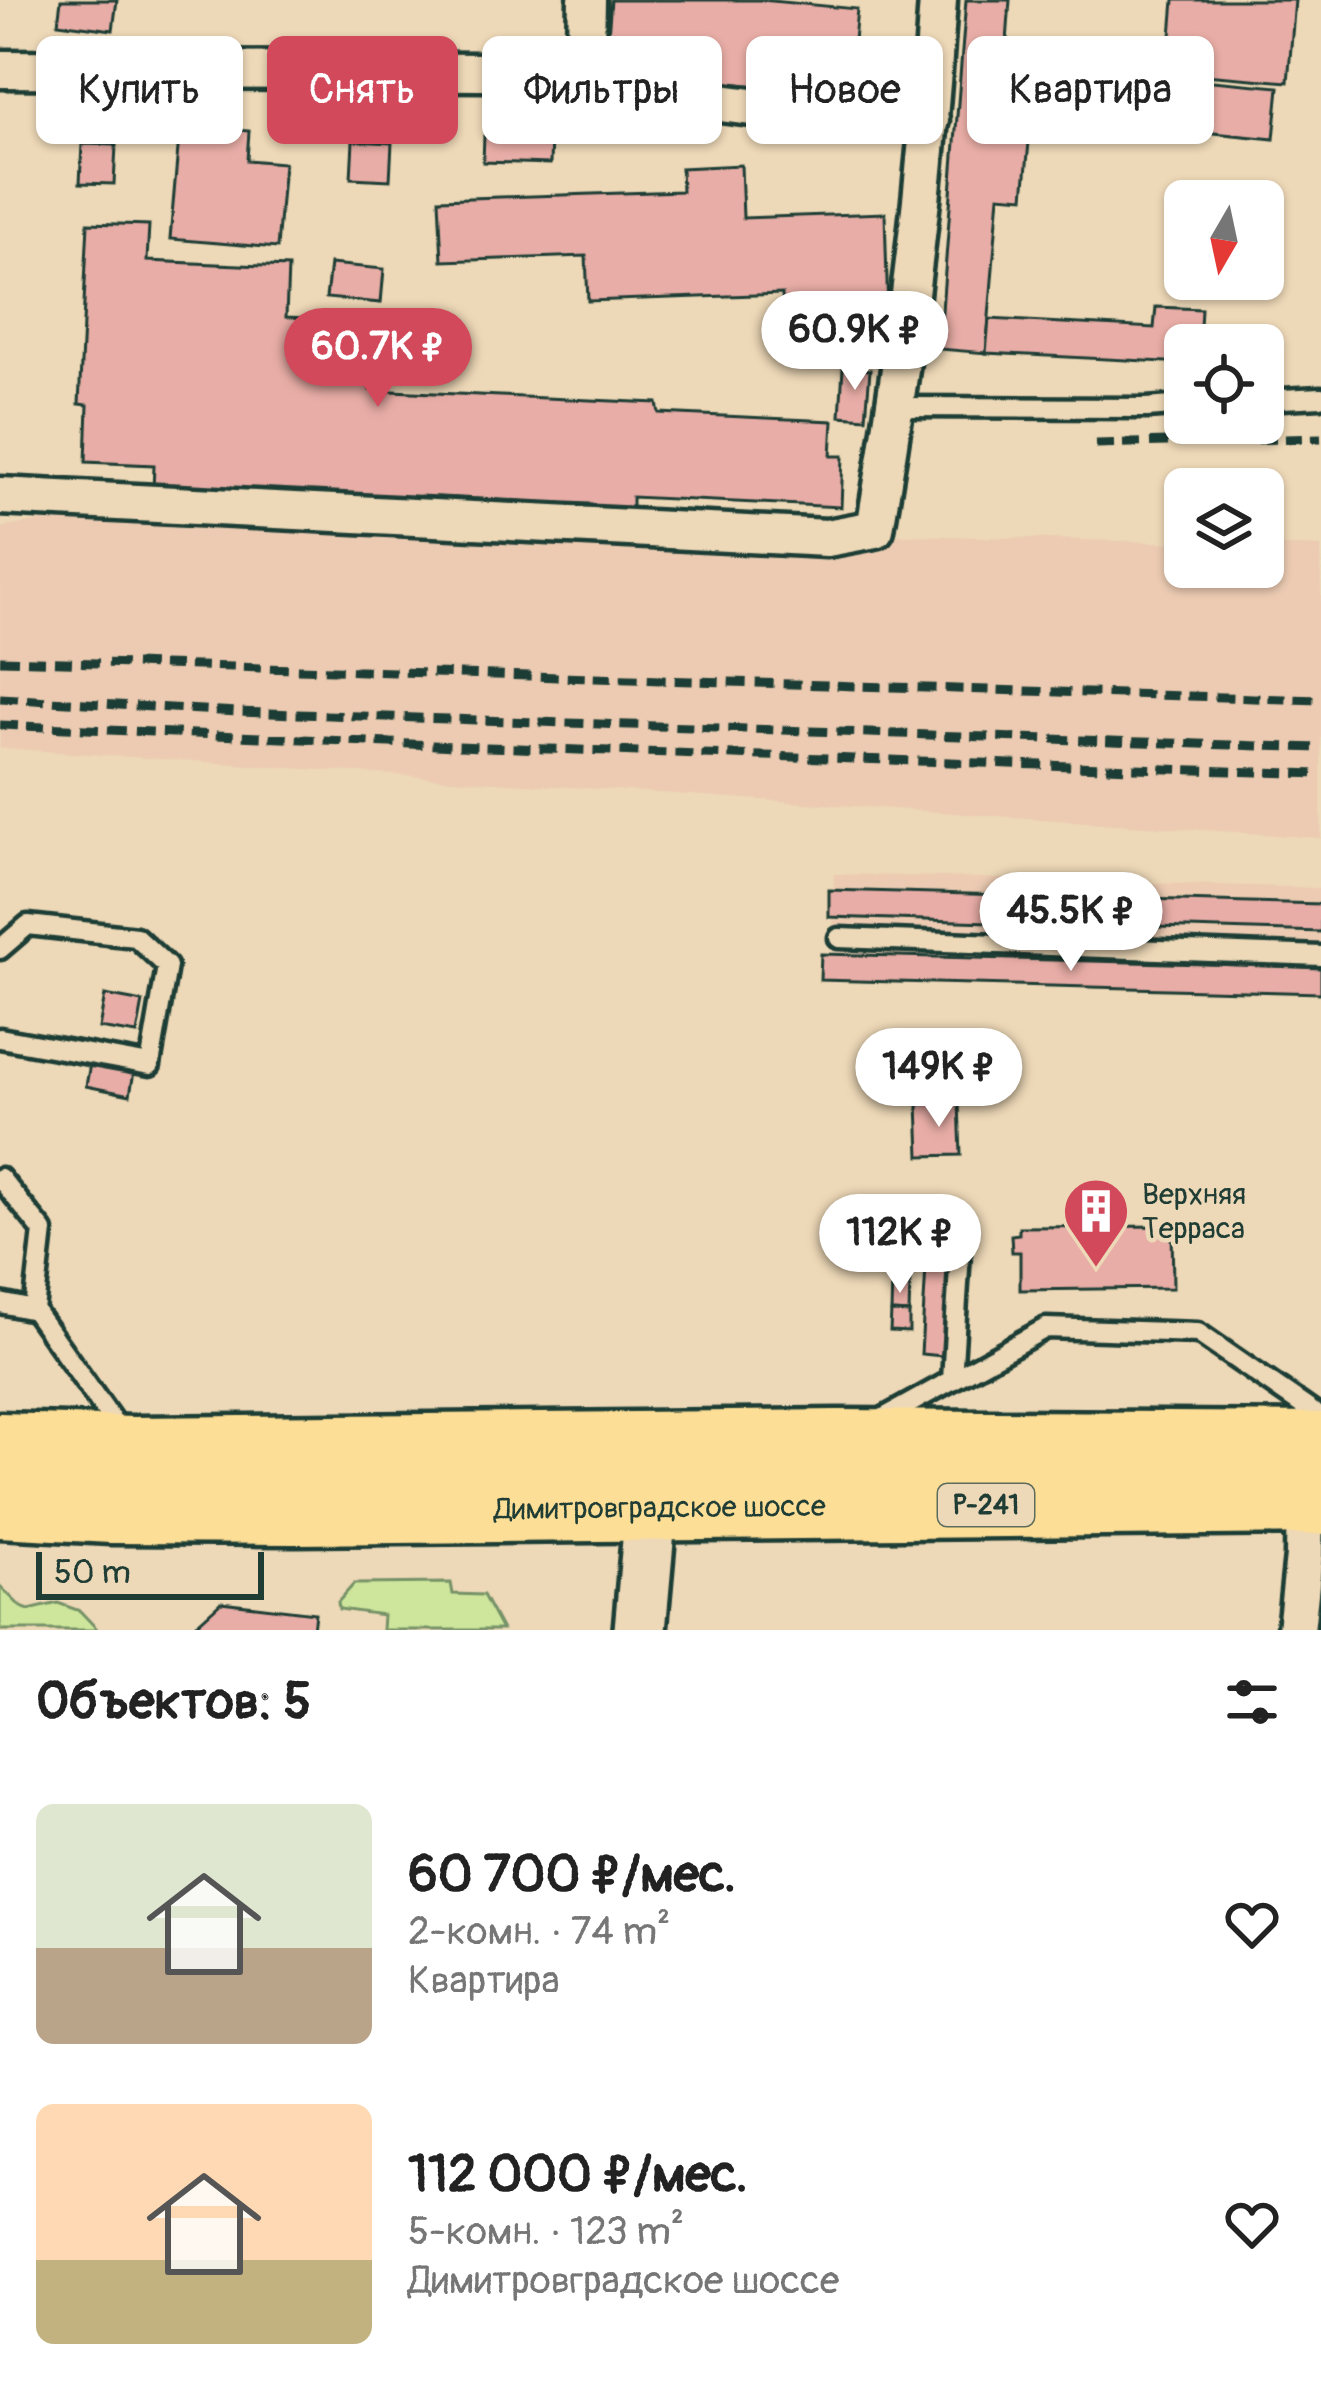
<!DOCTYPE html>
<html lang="ru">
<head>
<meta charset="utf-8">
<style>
  body { margin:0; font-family:Pangolin,sans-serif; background:#f2f2f2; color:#222; height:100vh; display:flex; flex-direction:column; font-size:45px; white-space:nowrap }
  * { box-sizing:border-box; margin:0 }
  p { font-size:39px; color:#767676 }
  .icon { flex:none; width:66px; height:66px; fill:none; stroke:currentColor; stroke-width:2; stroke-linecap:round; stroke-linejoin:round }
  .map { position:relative; height:1630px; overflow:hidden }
  .drawer { display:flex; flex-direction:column; background:#fff; flex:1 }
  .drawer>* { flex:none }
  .banner { position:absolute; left:36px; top:36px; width:1251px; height:108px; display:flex; gap:24px }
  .needle { width:78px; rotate:189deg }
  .buttons { position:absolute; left:1164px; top:180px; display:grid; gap:24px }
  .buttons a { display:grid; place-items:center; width:120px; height:120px; border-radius:18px; background:#fff; box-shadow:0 3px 9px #0004; font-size:60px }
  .scale { position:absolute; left:36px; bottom:30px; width:228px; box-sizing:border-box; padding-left:12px; border:6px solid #1f3d34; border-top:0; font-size:33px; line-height:42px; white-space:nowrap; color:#1f3d34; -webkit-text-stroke:9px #edd8b7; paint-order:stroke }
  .price { position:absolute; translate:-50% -102px; padding:0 27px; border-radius:42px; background:#fff; color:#222; font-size:39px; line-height:78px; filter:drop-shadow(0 3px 6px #0008) }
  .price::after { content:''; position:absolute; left:50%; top:72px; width:36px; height:27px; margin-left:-18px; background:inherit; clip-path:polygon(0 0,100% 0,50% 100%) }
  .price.active { background:#d1495b; color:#fff }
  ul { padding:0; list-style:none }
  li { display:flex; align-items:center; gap:36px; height:300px; padding:0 36px }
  li span { display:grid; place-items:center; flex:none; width:336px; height:240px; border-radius:18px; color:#555 }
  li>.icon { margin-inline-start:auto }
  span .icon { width:144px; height:144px; fill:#fffc; stroke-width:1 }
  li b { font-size:51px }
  h2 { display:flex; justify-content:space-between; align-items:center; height:144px; padding:0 36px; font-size:51px }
  .tag { padding:0 42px; border-radius:18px; background:#fff; box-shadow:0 3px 9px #0004; font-size:42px; line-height:108px }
  .tag.active { background:#d1495b; color:#fff }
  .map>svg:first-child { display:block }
</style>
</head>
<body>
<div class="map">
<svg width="1321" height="1630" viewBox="0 0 1321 1630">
  <rect width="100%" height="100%" fill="#edd8b7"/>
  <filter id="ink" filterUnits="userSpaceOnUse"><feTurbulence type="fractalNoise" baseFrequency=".00833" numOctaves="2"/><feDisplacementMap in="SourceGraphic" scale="24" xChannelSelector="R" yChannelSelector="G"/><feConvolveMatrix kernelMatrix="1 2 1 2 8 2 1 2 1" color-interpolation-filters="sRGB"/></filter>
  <g filter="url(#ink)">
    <g fill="#eccbb2">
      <polygon points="96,512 1185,543 1185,567 1263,567 1263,545 1321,547 1321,838 0,748 0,528"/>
      <polygon points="834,874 1321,888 1321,991 832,977"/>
    </g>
    <g fill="#cee69b" stroke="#769268" stroke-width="3">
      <polygon points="451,1583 453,1594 483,1595 502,1630 382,1630 383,1615 339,1609 338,1602 354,1584"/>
      <polygon points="0,1586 21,1607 29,1610 58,1603 80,1611 98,1630 0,1630"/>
    </g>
    <g fill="#e8ada6" stroke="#1f3d34" stroke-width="3">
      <polygon points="61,0 117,0 113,30 58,23"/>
      <polygon points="611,0 761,0 857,9 849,94 605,72"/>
      <polygon points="966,0 1010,0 1000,140 1029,142 1024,197 999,195 986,353 939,349"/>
      <polygon points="1174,0 1295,0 1288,82 1168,72"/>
      <polygon points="1168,77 1279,87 1274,139 1163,128"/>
      <polygon points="180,125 249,131 247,160 284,163 277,248 170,239"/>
      <polygon points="484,136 551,138 550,164 483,162"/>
      <polygon points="353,141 392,143 390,180 351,178"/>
      <polygon points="82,144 116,145 114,184 80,183"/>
      <polygon points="741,165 743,218 885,213 888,315 832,317 833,337 784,339 782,294 588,301 586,256 442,261 439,199 682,191 681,168"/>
      <polygon points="88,223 149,225 147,261 288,267 286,317 373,321 370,390 657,403 659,413 833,421 831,456 843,456 841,507 632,497 632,515 588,512 588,504 421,496 420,504 153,491 154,465 86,462 88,405 79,404"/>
      <polygon points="330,264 384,269 381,303 326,298"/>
      <polygon points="1156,307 1201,309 1199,345 1185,345 1185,363 986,353 989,319 1154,328"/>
      <polygon points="843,368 870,370 866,418 840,416"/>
      <polygon points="829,890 1321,904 1321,932 829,917"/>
      <polygon points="821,954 1321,967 1321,993 820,980"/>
      <polygon points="105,995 143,1002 137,1034 99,1028"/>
      <polygon points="91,1058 135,1066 130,1095 86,1086"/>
      <polygon points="959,1103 961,1155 920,1156 918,1104"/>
      <polygon points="1172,1226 1173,1288 1020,1290 1020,1252 1012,1252 1011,1235 1019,1234 1019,1227"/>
      <polygon points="927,1249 949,1250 943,1356 921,1354"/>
      <polygon points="892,1280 910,1281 909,1313 891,1312"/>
      <polygon points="891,1312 909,1313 909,1332 890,1331"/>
      <polygon points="221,1602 315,1613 313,1630 190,1630"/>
    </g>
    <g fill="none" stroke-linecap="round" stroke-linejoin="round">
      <g stroke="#1f3d34" stroke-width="27">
        <g id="lane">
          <polyline points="1263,400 1321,397"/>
          <polyline points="896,407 1147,408 1185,405"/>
          <polyline points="839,938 1321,956"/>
          <polyline points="0,949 28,925 136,937 167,966 150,1065 0,1038"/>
          <polyline points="0,1178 43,1231 34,1310 123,1436"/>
          <polyline points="0,1303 34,1310"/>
          <polyline points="952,1380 960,1252"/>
          <polyline points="878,1421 1046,1328 1198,1333 1321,1418"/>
        </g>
      </g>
      <g stroke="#1f3d34" stroke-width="45">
        <g id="street">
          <polyline points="0,69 484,72 836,118 930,120"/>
          <polyline points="585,85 587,0"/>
          <path d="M0,496L827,538L875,529C905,354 927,178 938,0"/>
          <polyline points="1296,1630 1304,1556 1305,1501"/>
        </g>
      </g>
      <g stroke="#1f3d34" stroke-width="60">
        <polyline id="secondary" points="640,1630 651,1508"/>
      </g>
      <g stroke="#1f3d34" stroke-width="75">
        <g id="highway">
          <polyline points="0,1446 132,1450 838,1443 1321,1446"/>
          <path id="s1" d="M0,1504L112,1510L296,1511L1321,1501"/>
        </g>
      </g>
      <use href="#lane" stroke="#edd8b7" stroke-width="18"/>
      <use href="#street" stroke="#edd8b7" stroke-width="36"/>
      <use href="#secondary" stroke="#edd8b7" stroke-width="51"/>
      <use href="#highway" stroke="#fdde96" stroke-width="66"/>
      <g stroke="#1f3d34" stroke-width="9" stroke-dasharray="18 9" stroke-linecap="butt">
        <polyline points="1096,444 1321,438"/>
        <polyline points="0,660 1321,700"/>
        <polyline points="0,698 237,712 1321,748"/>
        <polyline points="0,725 456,746 1321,774"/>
      </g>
    </g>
  </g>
  <defs>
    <g id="building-pin" transform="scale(3.45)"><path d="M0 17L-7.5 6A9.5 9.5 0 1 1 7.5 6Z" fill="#d1495b" stroke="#edd8b7"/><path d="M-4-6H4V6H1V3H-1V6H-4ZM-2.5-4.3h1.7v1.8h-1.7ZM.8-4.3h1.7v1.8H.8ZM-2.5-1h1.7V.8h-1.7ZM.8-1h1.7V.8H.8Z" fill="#fff"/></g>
  </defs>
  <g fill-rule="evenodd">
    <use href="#building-pin" x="1096" y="1211"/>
  </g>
  <g text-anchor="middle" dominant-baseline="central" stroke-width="9" stroke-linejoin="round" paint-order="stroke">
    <rect fill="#edd8b7" stroke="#5d6c5b" stroke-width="3" x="938" y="1484" width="96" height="42" rx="9"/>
    <g font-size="27" font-weight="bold" fill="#1f3d34">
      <text x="986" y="1505">Р-241</text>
    </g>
    <g font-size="30" fill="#1f3d34" stroke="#edd8b7" text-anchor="start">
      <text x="1142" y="1194">Верхняя<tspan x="1142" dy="34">Терраса</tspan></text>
    </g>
    <g font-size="30" fill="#1f3d34" stroke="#edd8b7">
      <text stroke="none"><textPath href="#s1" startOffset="660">Димитровградское шоссе</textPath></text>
    </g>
  </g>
</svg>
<div class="buttons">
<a><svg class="needle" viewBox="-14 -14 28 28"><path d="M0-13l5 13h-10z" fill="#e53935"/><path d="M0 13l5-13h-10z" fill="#767676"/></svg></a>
<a><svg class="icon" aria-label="locate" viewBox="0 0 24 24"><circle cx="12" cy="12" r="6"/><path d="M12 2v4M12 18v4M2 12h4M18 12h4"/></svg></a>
<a><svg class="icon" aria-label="layers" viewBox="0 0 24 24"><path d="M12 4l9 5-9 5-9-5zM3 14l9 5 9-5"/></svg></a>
</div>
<div class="scale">50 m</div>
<b class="price" style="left:855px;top:393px">60.9K ₽</b>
<b class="price active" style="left:378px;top:410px">60.7K ₽</b>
<b class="price" style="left:1071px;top:974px">45.5K ₽</b>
<b class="price" style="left:939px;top:1130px">149K ₽</b>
<b class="price" style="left:900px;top:1296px">112K ₽</b>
<div class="banner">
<a class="tag">Купить</a>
<a class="tag active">Снять</a>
<a class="tag">Фильтры</a>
<a class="tag">Новое</a>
<a class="tag">Квартира</a>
</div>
</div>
<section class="drawer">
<h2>Объектов: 5<svg class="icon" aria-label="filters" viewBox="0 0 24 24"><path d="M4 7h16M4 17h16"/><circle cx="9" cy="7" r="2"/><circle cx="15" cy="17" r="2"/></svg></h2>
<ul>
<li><span style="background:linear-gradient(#dfe7d0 60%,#b9a48a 0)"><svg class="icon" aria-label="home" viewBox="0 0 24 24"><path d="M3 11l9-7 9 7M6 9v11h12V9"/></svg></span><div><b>60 700 ₽/мес.</b><p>2-комн. · 74 m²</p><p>Квартира</p></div><svg class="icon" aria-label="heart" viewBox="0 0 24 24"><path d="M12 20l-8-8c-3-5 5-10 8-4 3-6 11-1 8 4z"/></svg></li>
<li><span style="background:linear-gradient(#ffd9b3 65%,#c2b280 0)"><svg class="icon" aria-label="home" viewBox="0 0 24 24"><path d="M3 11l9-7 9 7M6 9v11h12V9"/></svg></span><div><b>112 000 ₽/мес.</b><p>5-комн. · 123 m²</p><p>Димитровградское шоссе</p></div><svg class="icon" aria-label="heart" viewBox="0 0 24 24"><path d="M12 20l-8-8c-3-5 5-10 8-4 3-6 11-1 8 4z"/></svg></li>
</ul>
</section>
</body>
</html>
